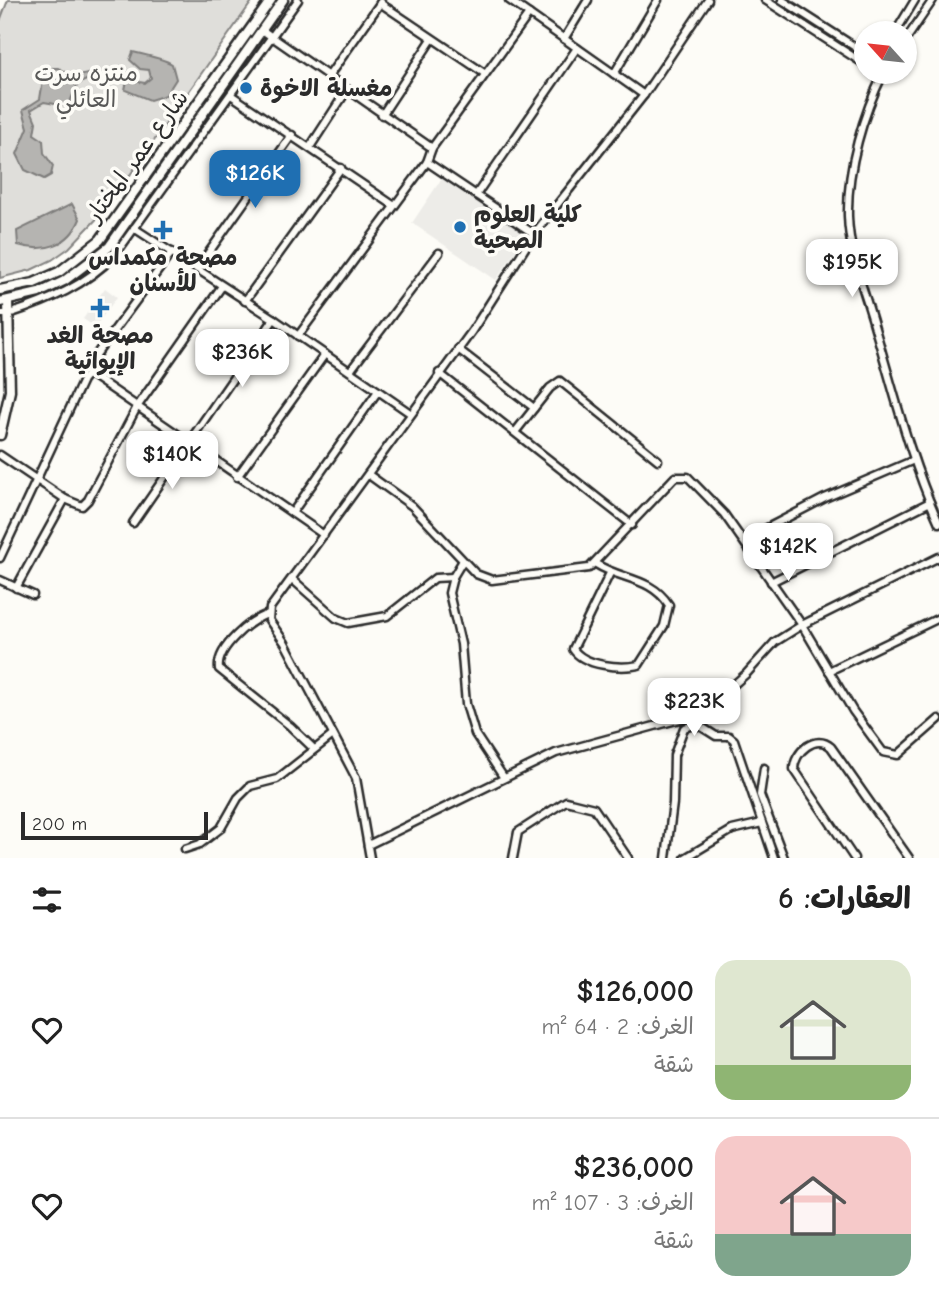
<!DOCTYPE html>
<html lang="ar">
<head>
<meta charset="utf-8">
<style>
  body { margin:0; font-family:"Comic Neue","Playpen Sans Arabic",sans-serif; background:#f2f2f2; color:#222; direction:rtl; height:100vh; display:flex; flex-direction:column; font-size:26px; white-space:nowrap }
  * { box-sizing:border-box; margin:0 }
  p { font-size:23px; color:#767676 }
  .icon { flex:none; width:38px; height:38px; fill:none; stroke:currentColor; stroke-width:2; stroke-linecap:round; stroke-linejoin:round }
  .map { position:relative; height:858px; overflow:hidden; direction:ltr }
  .drawer { display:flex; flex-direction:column; background:#fff; flex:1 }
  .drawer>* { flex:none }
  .needle { width:46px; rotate:297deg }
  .fabs { position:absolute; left:854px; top:21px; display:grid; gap:14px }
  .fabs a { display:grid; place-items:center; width:63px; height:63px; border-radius:50%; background:#fff; box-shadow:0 2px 5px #0004; font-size:35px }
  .scale { position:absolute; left:21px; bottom:18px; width:187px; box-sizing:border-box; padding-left:7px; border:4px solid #2b2b2b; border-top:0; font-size:19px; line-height:24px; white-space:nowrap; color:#2b2b2b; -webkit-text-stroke:5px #fdfcf7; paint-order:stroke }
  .price { position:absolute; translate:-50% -60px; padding:0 16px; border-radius:14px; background:#fff; color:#222; font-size:23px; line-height:46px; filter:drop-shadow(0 2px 4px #0008) }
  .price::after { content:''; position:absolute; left:50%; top:42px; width:21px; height:16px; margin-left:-10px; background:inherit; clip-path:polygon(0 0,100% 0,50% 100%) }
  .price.selected { background:#1f6fb2; color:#fff }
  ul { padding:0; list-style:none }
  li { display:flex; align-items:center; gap:21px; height:175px; padding:0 28px }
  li+li { border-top:2px solid #e0e0e0 }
  li span { display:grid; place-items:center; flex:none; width:196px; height:140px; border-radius:21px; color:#555 }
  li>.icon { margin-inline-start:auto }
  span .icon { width:84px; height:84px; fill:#fffc; stroke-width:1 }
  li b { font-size:30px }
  h2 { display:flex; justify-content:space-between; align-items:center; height:84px; padding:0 28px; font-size:30px }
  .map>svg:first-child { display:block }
</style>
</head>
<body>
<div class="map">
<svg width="939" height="858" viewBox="0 0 939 858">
  <rect width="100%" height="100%" fill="#fdfcf7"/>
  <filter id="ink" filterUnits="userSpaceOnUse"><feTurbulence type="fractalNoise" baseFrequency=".0143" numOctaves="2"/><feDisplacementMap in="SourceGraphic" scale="14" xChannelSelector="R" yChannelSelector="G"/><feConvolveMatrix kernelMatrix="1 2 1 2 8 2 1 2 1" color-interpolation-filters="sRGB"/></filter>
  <g filter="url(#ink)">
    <g fill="#edece8">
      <polygon points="442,178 526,235 496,280 412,223"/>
      <polygon points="105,288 117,297 95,327 83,319"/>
    </g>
    <polygon fill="#dfdeda" stroke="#858482" stroke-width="2" points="8,0 253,0 106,209 69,248 52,260 31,270 0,278 0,21"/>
    <g fill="#b5b4b1" stroke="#7e7d7b" stroke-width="2">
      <path d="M133,52C142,54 165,59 172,64L176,79L166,95L150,100L125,90L127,80L145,83L151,78L149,70L140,69L130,60Z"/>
      <path d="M51,68H59L74,77L92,73L95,76L78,84C62,114 78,107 44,102L31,110L36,122L34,134L43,140L44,153L53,166L51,175L44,179L25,170L17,154L28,128L23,110L40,99L44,74Z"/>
      <path d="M72,204L80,219C69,246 44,253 18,245L17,231Z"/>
    </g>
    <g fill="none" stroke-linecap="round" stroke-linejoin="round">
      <g stroke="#2b2b2b" stroke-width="11">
        <g id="minor">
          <polyline points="509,0 644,95"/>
          <polyline points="765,0 866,65"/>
          <polyline points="782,0 866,54"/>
          <polyline points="380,3 484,73"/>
          <polyline points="262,30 432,148"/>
          <polyline points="895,33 915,0"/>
          <polyline points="564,39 588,0"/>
          <polyline points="905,41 933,0"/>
          <path d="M884,72C863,114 847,168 848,216C849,253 864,290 874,325C894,392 910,459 939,523"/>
          <polyline points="614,74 658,0"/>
          <polyline points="328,77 381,2"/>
          <polyline points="231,95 393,205"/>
          <polyline points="382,115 432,39"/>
          <polyline points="310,147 347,90"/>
          <polyline points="427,162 534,234"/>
          <polyline points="476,195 577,48"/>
          <polyline points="134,228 274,319 410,413"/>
          <polyline points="172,252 90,363 93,376 324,535"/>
          <polyline points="197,269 292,135"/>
          <polyline points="245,301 341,168"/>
          <path d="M0,314H9C51,300 84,286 115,255L298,0"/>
          <polyline points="298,336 427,162 432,148 529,14"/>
          <polyline points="458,349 534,408"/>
          <polyline points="350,371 439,253"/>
          <polyline points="439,373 632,525"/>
          <polyline points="516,431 550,388 560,381 658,460"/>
          <polyline points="0,455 65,499 82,506 88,500 137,407 222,286"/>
          <polyline points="369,475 412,506 476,574 492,580 589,568 675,477 688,477 724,514 802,625 939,557"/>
          <polyline points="237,477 325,354"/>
          <polyline points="292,513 378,391"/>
          <polyline points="133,523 274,319"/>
          <polyline points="744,540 825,498 914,460"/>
          <polyline points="0,558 83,380 90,371"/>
          <polyline points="462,562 453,577 449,593 461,644 466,704 475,734 504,778"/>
          <path d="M596,564C621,580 651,577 669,605L664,626L639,665C621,669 584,666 573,649L610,573"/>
          <polyline points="292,579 336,618 348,623 387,616 435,578 453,577"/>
          <polyline points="0,580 33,595"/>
          <polyline points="771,582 930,502"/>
          <polyline points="16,588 65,499"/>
          <path d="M268,614C250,620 216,648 219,669L290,726L314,749"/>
          <polyline points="829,671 939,618"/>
          <polyline points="764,768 760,795 784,858"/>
          <polyline points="368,845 556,753 702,713 747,673 775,642 802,625 853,711 883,752 898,755 939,719"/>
          <polyline points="185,849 200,844 221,828 238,798 250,786 277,779 333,735"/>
          <polyline points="370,858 356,778 285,643 269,620 270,608 472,331 534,234 644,95 708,0"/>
          <polyline points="513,858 518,832 566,801 594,808 628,858"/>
          <polyline points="666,858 673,803 674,755 684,728 697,724 716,736 729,736 734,740 774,858"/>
          <polyline points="685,858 732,830 762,823"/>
          <path d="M854,858L794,769C794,752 816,733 831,747L909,858"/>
        </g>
      </g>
      <g stroke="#2b2b2b" stroke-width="13">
        <g id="major">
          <polyline points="0,290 34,283 59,272 100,240 271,0"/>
          <polyline points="0,302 39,293 64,281 109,247 283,0"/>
          <polyline points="0,435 10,391 8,301"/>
        </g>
      </g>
      <use href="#minor" stroke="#fdfcf7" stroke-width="6"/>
      <use href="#major" stroke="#fdfcf7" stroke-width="8"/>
    </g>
  </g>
  <g fill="#1f6fb2" stroke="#fdfcf7" stroke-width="2.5">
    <circle cx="246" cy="88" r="7"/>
    <circle cx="460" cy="227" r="7"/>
    <path d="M159.5 219.5h7v7h7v7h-7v7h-7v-7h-7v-7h7z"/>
    <path d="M96.5 297.5h7v7h7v7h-7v7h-7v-7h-7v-7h7z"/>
  </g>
  <g text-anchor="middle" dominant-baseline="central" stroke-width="7" stroke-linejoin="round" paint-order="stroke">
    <g font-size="23" fill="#585857" stroke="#fdfcf7">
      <text x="86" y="73">منتزه سرت<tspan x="86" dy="26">العائلي</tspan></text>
    </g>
    <g font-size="23" font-weight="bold" fill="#2b2b2b" stroke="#fdfcf7" text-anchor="start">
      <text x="260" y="88">مغسلة الاخوة</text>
      <text x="474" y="214">كلية العلوم<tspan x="474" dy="26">الصحية</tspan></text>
      <text x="163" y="257" text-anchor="middle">مصحة مكمداس<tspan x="163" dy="26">للأسنان</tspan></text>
      <text x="100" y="335" text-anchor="middle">مصحة الغد<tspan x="100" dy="26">الإيوائية</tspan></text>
    </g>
    <g font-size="23" fill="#2b2b2b" stroke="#fdfcf7">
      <text transform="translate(137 156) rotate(-54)">شارع عمر المختار</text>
    </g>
  </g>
</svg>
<div class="fabs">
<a><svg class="needle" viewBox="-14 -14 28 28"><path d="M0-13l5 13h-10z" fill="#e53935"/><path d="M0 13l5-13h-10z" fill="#767676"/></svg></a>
</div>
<div class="scale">200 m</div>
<b class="price selected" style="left:255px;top:210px">$126K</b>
<b class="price" style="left:852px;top:299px">$195K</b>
<b class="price" style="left:242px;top:389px">$236K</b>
<b class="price" style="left:172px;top:491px">$140K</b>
<b class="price" style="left:788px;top:583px">$142K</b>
<b class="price" style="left:694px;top:738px">$223K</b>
</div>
<section class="drawer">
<h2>العقارات: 6<svg class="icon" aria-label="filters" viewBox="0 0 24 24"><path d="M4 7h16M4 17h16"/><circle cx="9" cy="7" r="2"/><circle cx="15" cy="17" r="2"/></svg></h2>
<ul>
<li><span style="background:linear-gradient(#dfe7d0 75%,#8fb573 0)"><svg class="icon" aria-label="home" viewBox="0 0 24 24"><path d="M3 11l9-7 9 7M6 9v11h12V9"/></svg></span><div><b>$126,000</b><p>الغرف: 2 · 64 m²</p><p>شقة</p></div><svg class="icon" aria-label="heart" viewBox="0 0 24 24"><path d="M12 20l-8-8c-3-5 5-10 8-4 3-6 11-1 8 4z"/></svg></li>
<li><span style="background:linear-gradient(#f6c9c9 70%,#7fa58c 0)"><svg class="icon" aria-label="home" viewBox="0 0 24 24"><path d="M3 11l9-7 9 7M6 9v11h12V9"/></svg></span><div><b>$236,000</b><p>الغرف: 3 · 107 m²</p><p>شقة</p></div><svg class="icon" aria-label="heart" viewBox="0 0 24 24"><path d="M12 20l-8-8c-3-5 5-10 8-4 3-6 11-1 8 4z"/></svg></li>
</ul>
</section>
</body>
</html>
